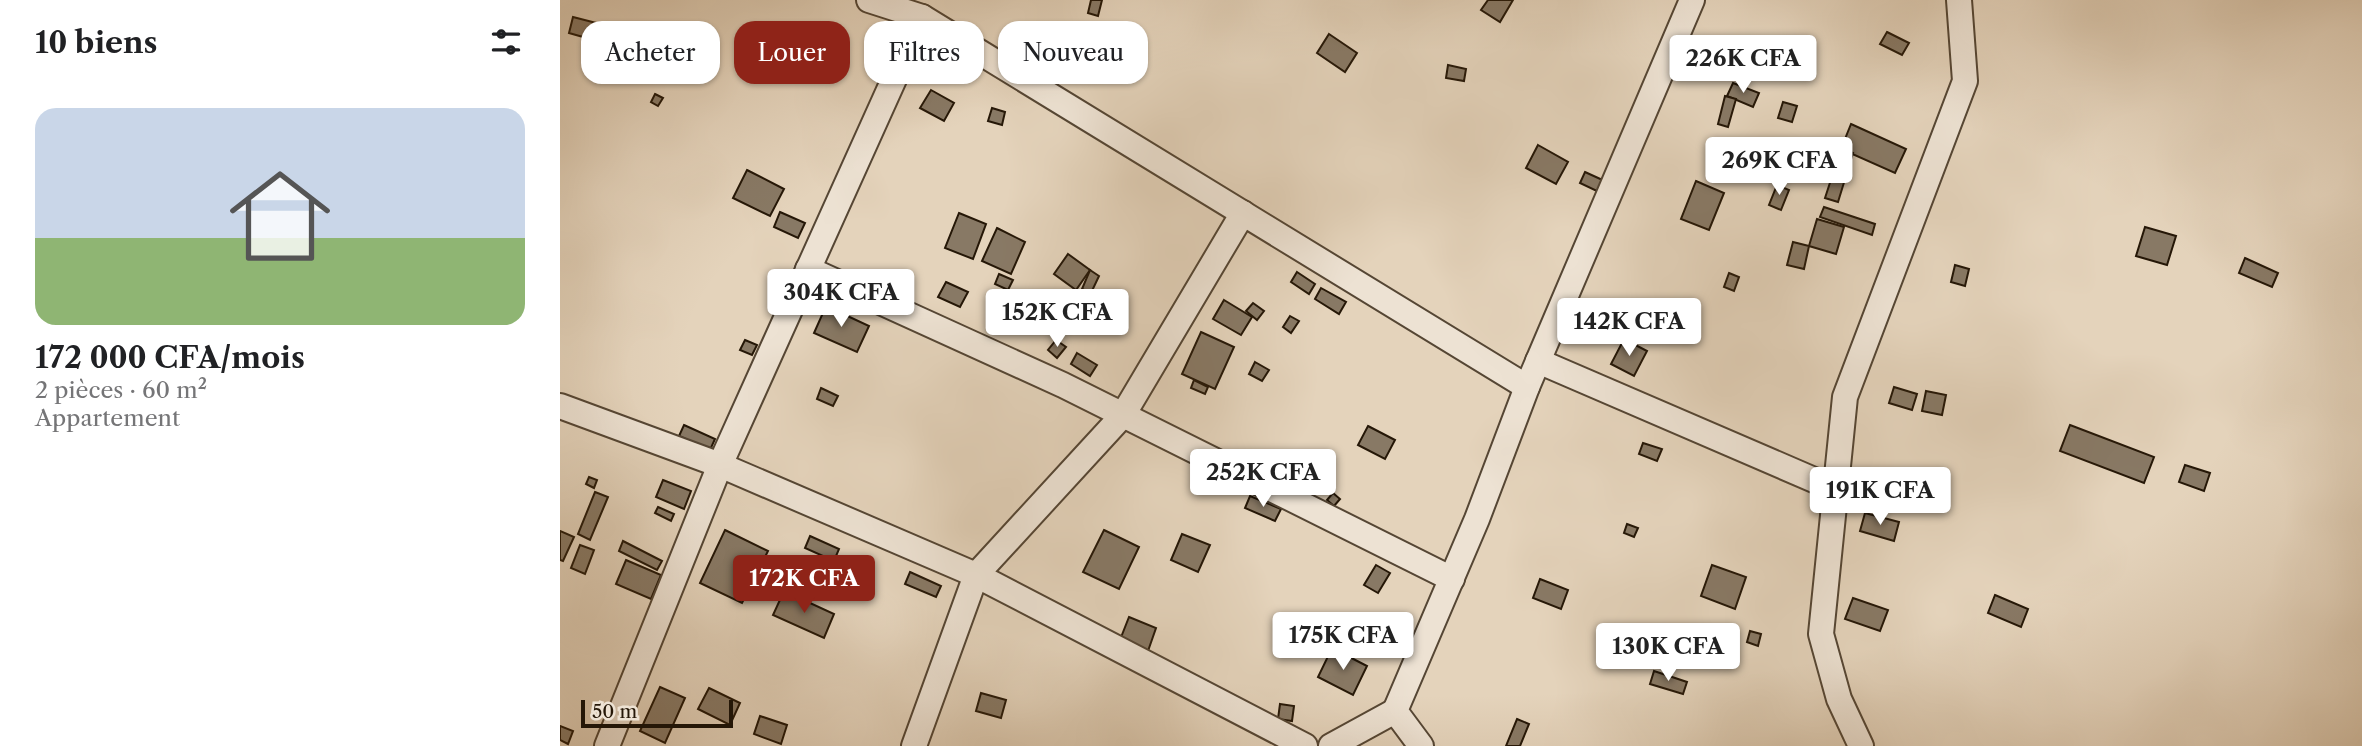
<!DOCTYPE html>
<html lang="fr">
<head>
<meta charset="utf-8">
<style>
  body { margin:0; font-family:"Libre Caslon Text",serif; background:#f2f2f2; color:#202124; height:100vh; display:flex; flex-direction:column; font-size:26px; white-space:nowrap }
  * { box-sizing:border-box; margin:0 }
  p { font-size:23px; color:#757577 }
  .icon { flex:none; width:38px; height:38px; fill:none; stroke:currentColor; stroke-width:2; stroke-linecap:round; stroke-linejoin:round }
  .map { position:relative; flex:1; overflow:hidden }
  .side { display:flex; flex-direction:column; background:#fff; width:560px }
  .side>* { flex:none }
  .guide { position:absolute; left:21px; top:21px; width:665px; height:63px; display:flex; gap:14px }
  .scale { position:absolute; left:21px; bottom:18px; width:152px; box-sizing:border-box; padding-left:7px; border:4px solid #251707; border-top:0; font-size:19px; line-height:24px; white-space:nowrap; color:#251707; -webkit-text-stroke:5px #ede2d3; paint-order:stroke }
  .price { position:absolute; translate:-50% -60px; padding:0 16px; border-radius:7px; background:#fff; color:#222; font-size:23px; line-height:46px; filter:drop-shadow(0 2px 4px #0008) }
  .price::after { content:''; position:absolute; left:50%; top:42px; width:21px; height:16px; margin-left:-10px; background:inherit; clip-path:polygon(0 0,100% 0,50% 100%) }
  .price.on { background:#8f2418; color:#fff }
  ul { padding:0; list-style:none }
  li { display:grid; align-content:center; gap:14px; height:371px; padding:0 35px }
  li span { display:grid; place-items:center; height:217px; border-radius:21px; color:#555 }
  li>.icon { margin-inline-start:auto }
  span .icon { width:126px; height:126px; fill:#fffc; stroke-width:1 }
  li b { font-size:30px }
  h2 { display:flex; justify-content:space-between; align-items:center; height:84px; padding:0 35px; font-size:30px }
  .chip { padding:0 24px; border-radius:21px; background:#fff; box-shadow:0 2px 5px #0004; font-size:24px; line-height:63px }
  .chip.on { background:#8f2418; color:#fff }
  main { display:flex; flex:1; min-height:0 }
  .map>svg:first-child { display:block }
</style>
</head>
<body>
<main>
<section class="side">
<h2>10 biens<svg class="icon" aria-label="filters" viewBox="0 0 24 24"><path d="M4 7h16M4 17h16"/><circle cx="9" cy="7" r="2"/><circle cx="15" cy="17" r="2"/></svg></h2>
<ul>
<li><span style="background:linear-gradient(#c9d6e8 60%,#8fb573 0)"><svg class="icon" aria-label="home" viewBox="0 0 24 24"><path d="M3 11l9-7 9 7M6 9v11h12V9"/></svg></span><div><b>172 000 CFA/mois</b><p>2 pièces · 60 m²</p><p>Appartement</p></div></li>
</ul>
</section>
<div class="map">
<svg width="1802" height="746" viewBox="0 0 1802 746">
  <rect width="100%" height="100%" fill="#e4d3bb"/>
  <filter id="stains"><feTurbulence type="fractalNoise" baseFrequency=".00286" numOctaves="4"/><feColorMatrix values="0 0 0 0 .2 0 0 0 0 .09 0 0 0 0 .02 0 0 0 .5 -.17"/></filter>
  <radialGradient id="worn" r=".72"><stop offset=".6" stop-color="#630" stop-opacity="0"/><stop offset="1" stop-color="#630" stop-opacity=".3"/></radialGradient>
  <g fill="#887965" stroke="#251707" stroke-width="2">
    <polygon points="531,0 542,0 538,16 528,13"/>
    <polygon points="928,0 953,0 940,22 921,10"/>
    <polygon points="13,17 48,26 44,43 9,33"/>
    <polygon points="53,27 87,41 76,67 42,53"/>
    <polygon points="1327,32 1349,43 1342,55 1320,44"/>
    <polygon points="769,34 797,53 785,72 757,53"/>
    <polygon points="56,61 72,66 69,76 53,71"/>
    <polygon points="888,65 906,69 904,81 886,78"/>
    <polygon points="1173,83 1199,93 1193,107 1167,96"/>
    <polygon points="371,90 394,103 384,121 360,108"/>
    <polygon points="95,94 103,98 98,106 91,102"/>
    <polygon points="1165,96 1176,99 1168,127 1158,124"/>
    <polygon points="1223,102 1237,106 1232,122 1218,118"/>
    <polygon points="432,108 445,112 442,125 428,121"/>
    <polygon points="1291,124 1346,149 1335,173 1281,149"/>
    <polygon points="978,145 1008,162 996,184 966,168"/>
    <polygon points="1281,149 1293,153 1278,202 1265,198"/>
    <polygon points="187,170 224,189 210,216 173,198"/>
    <polygon points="1025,172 1047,182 1041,193 1020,183"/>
    <polygon points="1136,181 1164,193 1149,230 1121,219"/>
    <polygon points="1217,185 1229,190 1221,210 1209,205"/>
    <polygon points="1264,207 1315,224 1312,235 1260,217"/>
    <polygon points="220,212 245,223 238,238 214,227"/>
    <polygon points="399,213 426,224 413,259 385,248"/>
    <polygon points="1257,219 1284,227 1276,254 1249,246"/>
    <polygon points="1585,227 1616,236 1607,265 1576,256"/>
    <polygon points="437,228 465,242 451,274 422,261"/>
    <polygon points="1233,242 1249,246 1244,269 1227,265"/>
    <polygon points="508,254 530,270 516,290 494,274"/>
    <polygon points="1685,258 1718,273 1712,287 1679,273"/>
    <polygon points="1395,265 1409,269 1405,286 1391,282"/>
    <polygon points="530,270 539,276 531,293 522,289"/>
    <polygon points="737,272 755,284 749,294 731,282"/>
    <polygon points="1169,273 1179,277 1174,291 1164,287"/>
    <polygon points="439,274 453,280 448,290 435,284"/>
    <polygon points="386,282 408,292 400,307 378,297"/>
    <polygon points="761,288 786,302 779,314 755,299"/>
    <polygon points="664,300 692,317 681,335 653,319"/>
    <polygon points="693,303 704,311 697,320 686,311"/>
    <polygon points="266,306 309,326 297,352 254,333"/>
    <polygon points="730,316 739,321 731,333 723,327"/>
    <polygon points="641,332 674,347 655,389 622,374"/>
    <polygon points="1064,339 1087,351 1074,376 1051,364"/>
    <polygon points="185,340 197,345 192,355 180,350"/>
    <polygon points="496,340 506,347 497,358 488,350"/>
    <polygon points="517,353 537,365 530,376 511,364"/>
    <polygon points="695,362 709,370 702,381 689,374"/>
    <polygon points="634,380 648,387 645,394 631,388"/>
    <polygon points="1334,387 1357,394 1352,410 1329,403"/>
    <polygon points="261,388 278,396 273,406 257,399"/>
    <polygon points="1366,391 1386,395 1382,415 1362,411"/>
    <polygon points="124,425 155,439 150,450 119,436"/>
    <polygon points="1510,425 1594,457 1584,483 1500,451"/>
    <polygon points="808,426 835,440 825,459 798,445"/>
    <polygon points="1083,443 1102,449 1097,461 1079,454"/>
    <polygon points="1625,465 1650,473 1644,491 1619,482"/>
    <polygon points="29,477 37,480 34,488 26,484"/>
    <polygon points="103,480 131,491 124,509 96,497"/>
    <polygon points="35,492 48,497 30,540 18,534"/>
    <polygon points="773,493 780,499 774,506 767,500"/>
    <polygon points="690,496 721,509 715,521 685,508"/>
    <polygon points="98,507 114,514 111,521 95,513"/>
    <polygon points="1305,513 1339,522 1334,541 1300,531"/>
    <polygon points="1067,524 1078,528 1074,537 1064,533"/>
    <polygon points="165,530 208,551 182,603 140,583"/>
    <polygon points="544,530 579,547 559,589 523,572"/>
    <polygon points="0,531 14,537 3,561 0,560"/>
    <polygon points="622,534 650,545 638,572 611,560"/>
    <polygon points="250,536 279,549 274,561 245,548"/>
    <polygon points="63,541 102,561 97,570 59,551"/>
    <polygon points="20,545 34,550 25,574 11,568"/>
    <polygon points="66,560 101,575 91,599 56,584"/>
    <polygon points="816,565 830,573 818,593 804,585"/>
    <polygon points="1152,565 1186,577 1175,609 1141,596"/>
    <polygon points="350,572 381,586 376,597 345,584"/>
    <polygon points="980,579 1008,590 1001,609 973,598"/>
    <polygon points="224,591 274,614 264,638 213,615"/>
    <polygon points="1435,595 1468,609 1461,627 1428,613"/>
    <polygon points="1293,598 1328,610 1320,631 1285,619"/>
    <polygon points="569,617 596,628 588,651 560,640"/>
    <polygon points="1190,631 1201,634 1198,646 1187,642"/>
    <polygon points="772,648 807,666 793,695 758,677"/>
    <polygon points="1094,671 1127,682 1123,694 1090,684"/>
    <polygon points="100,687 125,698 105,743 80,731"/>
    <polygon points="149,688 180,703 170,725 138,709"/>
    <polygon points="421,693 446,700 441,718 416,711"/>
    <polygon points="720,704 734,706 732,721 718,719"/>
    <polygon points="200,716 227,725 221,744 194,734"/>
    <polygon points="957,719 969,724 960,746 946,746"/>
    <polygon points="0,726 13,731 8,744 0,740"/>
  </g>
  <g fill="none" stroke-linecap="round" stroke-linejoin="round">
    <g stroke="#554634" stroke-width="28">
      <g id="minor">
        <polyline points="309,0 362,17 967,387"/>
        <polyline points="248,269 503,385 892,579"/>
        <polyline points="978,361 1275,489"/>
        <polyline points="0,406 160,465 416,575 745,746"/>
        <polyline points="47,746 160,465 362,17"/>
        <polyline points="354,746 416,575 563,415 683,213"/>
        <polyline points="771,746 835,711"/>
        <polyline points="861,746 835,711 917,519 967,387 1132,0"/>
        <polyline points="1301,746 1279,699 1261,634 1285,397 1405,81 1399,0"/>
      </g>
    </g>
    <use href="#minor" stroke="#ede2d3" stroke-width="24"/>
  </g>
  <rect width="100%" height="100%" filter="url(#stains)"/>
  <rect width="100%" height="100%" fill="url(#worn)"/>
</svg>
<div class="scale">50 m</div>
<b class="price" style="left:1183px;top:95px">226K CFA</b>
<b class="price" style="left:1219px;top:197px">269K CFA</b>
<b class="price" style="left:281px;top:329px">304K CFA</b>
<b class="price" style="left:497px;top:349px">152K CFA</b>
<b class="price" style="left:1069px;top:358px">142K CFA</b>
<b class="price" style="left:703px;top:509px">252K CFA</b>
<b class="price" style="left:1320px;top:527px">191K CFA</b>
<b class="price on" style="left:244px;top:615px">172K CFA</b>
<b class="price" style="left:783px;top:672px">175K CFA</b>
<b class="price" style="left:1108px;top:683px">130K CFA</b>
<div class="guide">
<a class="chip">Acheter</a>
<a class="chip on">Louer</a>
<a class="chip">Filtres</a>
<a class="chip">Nouveau</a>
</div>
</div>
</main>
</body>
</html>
